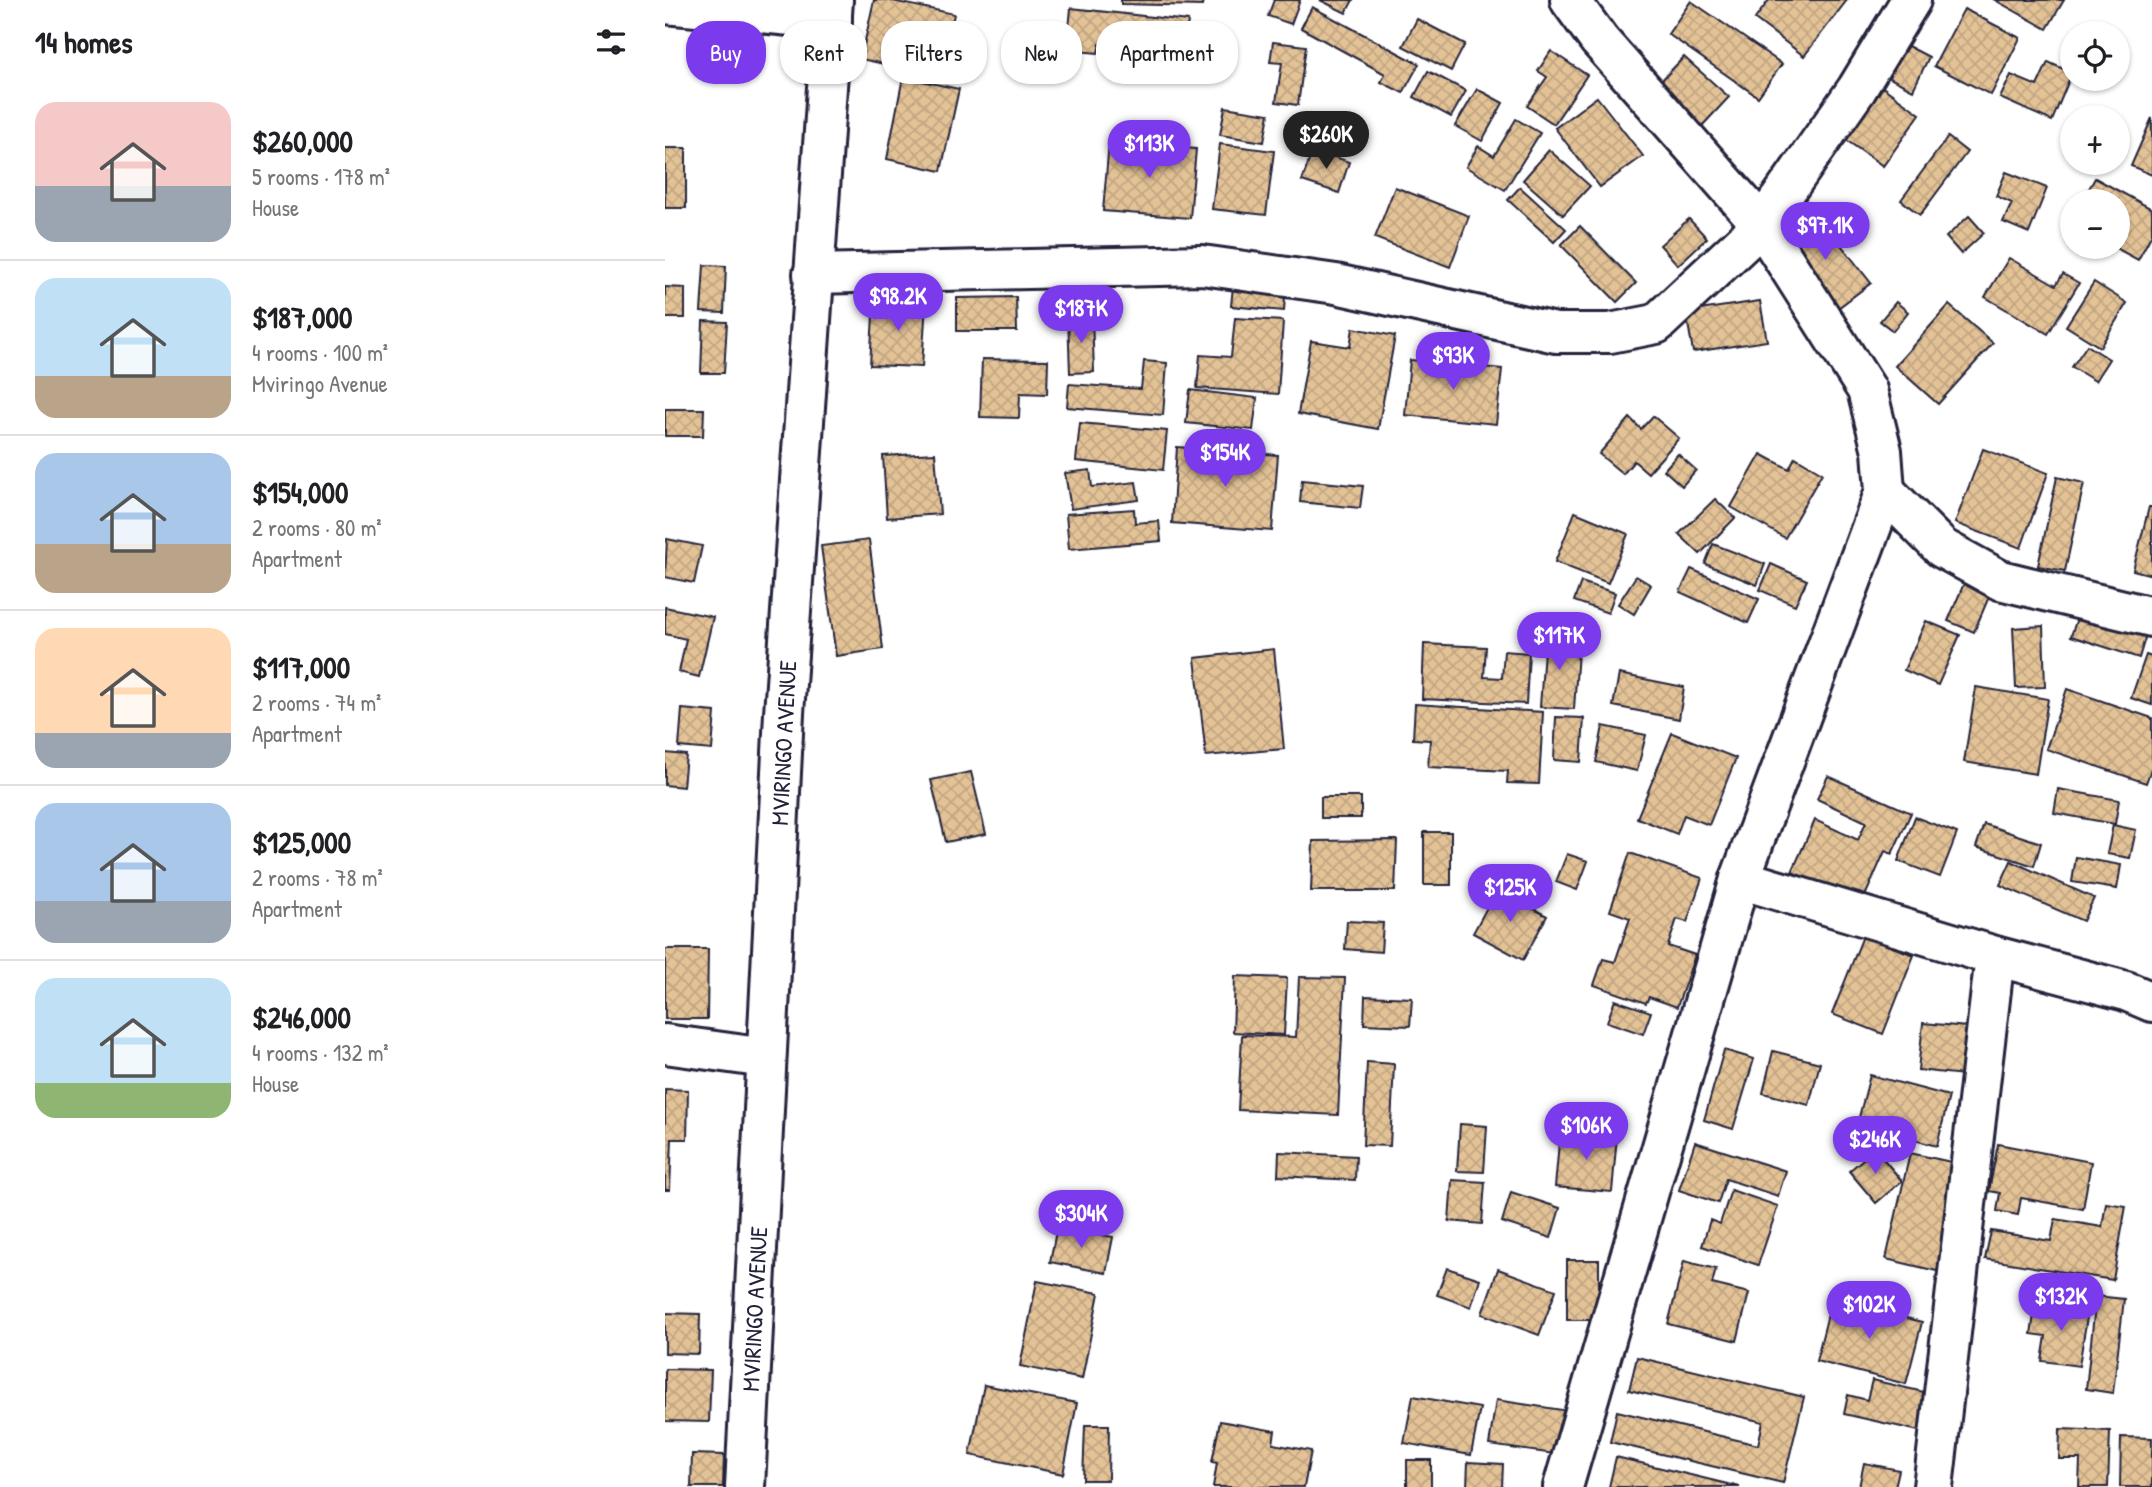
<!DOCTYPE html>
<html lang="en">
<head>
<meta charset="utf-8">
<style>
  body { margin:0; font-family:"Patrick Hand",sans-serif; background:#f2f2f2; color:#202124; height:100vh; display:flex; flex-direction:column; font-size:26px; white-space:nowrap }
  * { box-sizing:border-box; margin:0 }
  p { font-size:23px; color:#757577 }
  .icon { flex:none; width:38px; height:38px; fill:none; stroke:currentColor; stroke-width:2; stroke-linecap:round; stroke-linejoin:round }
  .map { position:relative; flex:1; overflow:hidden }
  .details { display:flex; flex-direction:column; background:#fff; width:665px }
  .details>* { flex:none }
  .top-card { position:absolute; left:21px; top:21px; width:665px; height:63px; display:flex; gap:14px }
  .buttons { position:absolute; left:1395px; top:21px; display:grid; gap:14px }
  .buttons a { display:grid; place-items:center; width:70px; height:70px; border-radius:50%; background:#fff; box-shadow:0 2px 5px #0004; font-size:35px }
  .price { position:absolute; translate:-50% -60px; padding:0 16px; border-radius:24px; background:#7c3aed; color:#fff; font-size:23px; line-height:46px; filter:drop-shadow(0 2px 4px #0008) }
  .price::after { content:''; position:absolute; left:50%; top:42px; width:21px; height:16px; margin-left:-10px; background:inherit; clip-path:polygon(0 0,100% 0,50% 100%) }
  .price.on { background:#222; color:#fff }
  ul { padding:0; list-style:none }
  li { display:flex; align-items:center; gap:21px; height:175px; padding:0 35px }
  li+li { border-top:2px solid #e0e0e0 }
  li span { display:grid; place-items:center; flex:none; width:196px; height:140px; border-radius:21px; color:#555 }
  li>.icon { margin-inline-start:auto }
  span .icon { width:84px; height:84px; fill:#fffc; stroke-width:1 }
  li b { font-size:30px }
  h2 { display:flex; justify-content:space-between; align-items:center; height:84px; padding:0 35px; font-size:30px }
  .pill { padding:0 24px; border-radius:28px; background:#fff; box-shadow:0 2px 5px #0004; font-size:24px; line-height:63px }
  .pill.on { background:#7c3aed; color:#fff }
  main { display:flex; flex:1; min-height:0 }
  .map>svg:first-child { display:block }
</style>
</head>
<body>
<main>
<section class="details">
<h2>14 homes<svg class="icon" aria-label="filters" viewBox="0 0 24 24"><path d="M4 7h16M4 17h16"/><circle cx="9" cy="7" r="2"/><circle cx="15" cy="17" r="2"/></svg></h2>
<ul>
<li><span style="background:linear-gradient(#f6c9c9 60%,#9aa5b1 0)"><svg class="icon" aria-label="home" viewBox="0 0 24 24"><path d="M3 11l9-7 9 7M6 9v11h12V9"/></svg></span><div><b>$260,000</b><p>5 rooms · 178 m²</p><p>House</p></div></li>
<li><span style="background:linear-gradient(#bfe0f5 70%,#b9a48a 0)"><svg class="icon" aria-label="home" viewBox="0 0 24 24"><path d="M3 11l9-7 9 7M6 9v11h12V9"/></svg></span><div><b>$187,000</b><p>4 rooms · 100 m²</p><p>Mviringo Avenue</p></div></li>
<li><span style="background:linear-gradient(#a9c7e8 65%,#b9a48a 0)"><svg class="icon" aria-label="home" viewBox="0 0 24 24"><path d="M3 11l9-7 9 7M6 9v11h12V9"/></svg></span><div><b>$154,000</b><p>2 rooms · 80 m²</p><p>Apartment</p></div></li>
<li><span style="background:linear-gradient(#ffd9b3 75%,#9aa5b1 0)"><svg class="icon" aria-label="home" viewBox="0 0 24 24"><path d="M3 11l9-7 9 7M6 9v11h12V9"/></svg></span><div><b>$117,000</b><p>2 rooms · 74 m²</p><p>Apartment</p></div></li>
<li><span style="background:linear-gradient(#a9c7e8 70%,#9aa5b1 0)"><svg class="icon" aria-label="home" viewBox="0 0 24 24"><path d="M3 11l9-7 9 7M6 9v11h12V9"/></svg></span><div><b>$125,000</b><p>2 rooms · 78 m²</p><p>Apartment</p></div></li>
<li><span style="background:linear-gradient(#bfe0f5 75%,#8fb573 0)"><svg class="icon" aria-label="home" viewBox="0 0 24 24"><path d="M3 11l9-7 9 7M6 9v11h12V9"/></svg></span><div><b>$246,000</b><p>4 rooms · 132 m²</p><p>House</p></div></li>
</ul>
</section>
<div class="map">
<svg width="1487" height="1487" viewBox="0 0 1487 1487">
  <defs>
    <pattern id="building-cross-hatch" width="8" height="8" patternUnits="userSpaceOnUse" patternTransform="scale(1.75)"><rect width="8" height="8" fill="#e3c296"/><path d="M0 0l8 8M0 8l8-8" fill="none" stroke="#c2a682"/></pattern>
  </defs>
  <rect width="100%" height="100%" fill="#fff"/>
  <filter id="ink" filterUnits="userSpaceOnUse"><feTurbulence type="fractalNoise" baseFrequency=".0143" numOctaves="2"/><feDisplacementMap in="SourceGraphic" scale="14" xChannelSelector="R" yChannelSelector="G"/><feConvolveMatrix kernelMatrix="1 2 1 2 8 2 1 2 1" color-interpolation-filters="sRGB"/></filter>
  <g filter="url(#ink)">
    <g fill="url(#building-cross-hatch)" stroke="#22223b" stroke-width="2">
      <polygon points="209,0 223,0 289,14 275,76 196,59"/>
      <polygon points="456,0 538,0 537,6 456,4"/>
      <polygon points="609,0 635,0 626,24 603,16"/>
      <polygon points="655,0 688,0 681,13"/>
      <polygon points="1104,0 1182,0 1139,56 1090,19"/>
      <polygon points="1330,0 1399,0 1382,29"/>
      <polygon points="1026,1 1117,64 1093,97 1003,34"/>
      <polygon points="647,7 754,64 738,93 716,82 720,74 636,28"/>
      <polygon points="406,8 523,21 517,62 469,57 470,48 435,44 433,53 402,50"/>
      <polygon points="1299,9 1355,38 1326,95 1269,66"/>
      <polygon points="752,19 800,44 786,71 738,46"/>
      <polygon points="608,42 641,46 633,105 611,102 617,63 605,62"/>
      <polygon points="1237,43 1264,57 1248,90 1219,75"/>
      <polygon points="886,51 922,75 889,124 862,106 882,77 873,71"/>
      <polygon points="1019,57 1064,97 1037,126 992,85"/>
      <polygon points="1383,62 1407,73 1387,121 1335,98 1346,75 1372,86"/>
      <polygon points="763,71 801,91 786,117 749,97"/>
      <polygon points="238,77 294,89 276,171 222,159"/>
      <polygon points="1205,78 1255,114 1218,166 1167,130"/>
      <polygon points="812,89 838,103 817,141 790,126"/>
      <polygon points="932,97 978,156 935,187 890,128"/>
      <polygon points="560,107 604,114 599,142 555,135"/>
      <polygon points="1487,118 1487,175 1466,166"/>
      <polygon points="851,119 875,133 840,190 801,167 813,146 829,156"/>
      <polygon points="1283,137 1302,152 1255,215 1236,200"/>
      <polygon points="444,142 531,149 525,218 438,211"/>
      <polygon points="555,144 609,151 601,215 547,209"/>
      <rect x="0" y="148" width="21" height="60"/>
      <polygon points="648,149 684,162 674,193 637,181"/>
      <polygon points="884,150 925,186 898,215 858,180"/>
      <polygon points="1341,172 1382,188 1364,233 1338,222 1347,203 1331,196"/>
      <polygon points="1430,178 1487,209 1487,234 1473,260 1449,247 1452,247 1452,201 1417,201"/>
      <polygon points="730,187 804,216 785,267 710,238"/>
      <polygon points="855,187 901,229 889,242 843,200"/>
      <polygon points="1151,213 1206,283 1169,311 1114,242"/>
      <polygon points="1304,216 1319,233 1296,254 1281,237"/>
      <polygon points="1024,219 1042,238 1013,265 995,245"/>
      <polygon points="915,226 971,283 952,302 896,245"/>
      <polygon points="1344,258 1391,285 1398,274 1414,283 1383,334 1320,297"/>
      <polygon points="39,265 61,266 59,313 36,312"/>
      <polygon points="569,277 621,282 619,311 566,306"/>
      <polygon points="1429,282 1462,303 1435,347 1401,326"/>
      <polygon points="0,287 20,288 20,318 0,318"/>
      <polygon points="351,297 352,331 292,331 292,298"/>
      <polygon points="209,299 261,302 257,367 205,365"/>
      <polygon points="1095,301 1102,341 1028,352 1021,312"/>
      <polygon points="1231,302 1243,312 1228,331 1215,321"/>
      <polygon points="1284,305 1328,343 1273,404 1230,366"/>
      <polygon points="427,316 429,372 405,373 403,317"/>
      <polygon points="570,318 618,321 613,394 532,388 535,355 566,357"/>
      <polygon points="38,321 62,322 59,373 36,373"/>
      <polygon points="688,328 730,336 713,429 633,414 646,341 685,347"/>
      <polygon points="1422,345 1444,359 1430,381 1407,367"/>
      <polygon points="317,359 383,360 382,394 355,393 354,418 315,417"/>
      <polygon points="745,360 837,369 831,424 740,415"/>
      <polygon points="479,361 502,363 498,415 402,407 404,384 476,389"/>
      <polygon points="525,390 592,398 588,430 521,423"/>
      <polygon points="0,409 39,409 38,436 0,436"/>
      <polygon points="988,416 1014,438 983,473 969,461 958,474 934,454 965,418 976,429"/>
      <polygon points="415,423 502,431 498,470 411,461"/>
      <polygon points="512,447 613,455 607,531 507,523"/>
      <polygon points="1318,449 1383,473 1356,548 1290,523"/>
      <polygon points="270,453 275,514 222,518 218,456"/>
      <polygon points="1013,454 1031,470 1017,486 999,470"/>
      <polygon points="1096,454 1124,469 1130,457 1157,473 1120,538 1066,507"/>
      <polygon points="425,470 427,487 471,482 474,500 406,509 400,473"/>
      <polygon points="1392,477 1419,483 1400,571 1373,566"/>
      <polygon points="637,480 698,486 695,508 635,502"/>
      <polygon points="1050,499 1070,518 1035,554 1014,534"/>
      <polygon points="1484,507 1487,507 1487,575 1468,570"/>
      <polygon points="469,509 470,523 494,521 496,541 404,549 401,514"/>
      <polygon points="910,512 963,534 943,583 890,562"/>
      <polygon points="2,539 37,546 29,583 0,577"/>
      <polygon points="204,540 218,649 171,656 156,546"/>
      <polygon points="1048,544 1100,564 1092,585 1040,564"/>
      <polygon points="1106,564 1142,580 1130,605 1095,590"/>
      <polygon points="1026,569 1094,599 1083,623 1015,592"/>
      <polygon points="971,576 986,585 969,614 953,604"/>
      <polygon points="1300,581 1326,592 1309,632 1283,621"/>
      <polygon points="916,582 950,593 943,613 909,601"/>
      <polygon points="1416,606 1483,628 1474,658 1406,636"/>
      <polygon points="0,607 48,617 34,677 14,672 21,639 0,634"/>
      <polygon points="1261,621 1295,635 1273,685 1239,670"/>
      <polygon points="1378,626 1380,687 1351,688 1348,628"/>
      <polygon points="880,635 914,637 909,709 875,707"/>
      <polygon points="759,644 821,647 819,677 837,678 839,651 864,653 861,704 757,699"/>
      <polygon points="609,649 619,749 541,756 530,658"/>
      <polygon points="1481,655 1487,657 1487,705 1466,698"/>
      <polygon points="954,674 1019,687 1014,719 948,706"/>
      <polygon points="1311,687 1383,699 1371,774 1299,762"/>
      <polygon points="1402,689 1487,718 1487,766 1481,783 1381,749"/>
      <polygon points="750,704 878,712 874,784 842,783 843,771 763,767 765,740 748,739"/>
      <polygon points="17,709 50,712 47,750 14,747"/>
      <polygon points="891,717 919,718 916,762 889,760"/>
      <polygon points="938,726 981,735 972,771 931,762"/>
      <polygon points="1007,733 1071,758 1044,825 1019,815 1012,834 972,818"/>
      <polygon points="0,753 21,755 18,787 0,785"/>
      <polygon points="306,772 321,834 281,842 266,780"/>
      <polygon points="1163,776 1246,813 1227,854 1220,851 1197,903 1127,872 1150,820 1193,840 1201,822 1152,799"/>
      <polygon points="1393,789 1454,800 1450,824 1389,813"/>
      <rect x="656" y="797" width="40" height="21"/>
      <polygon points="1250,817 1292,833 1275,877 1233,861"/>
      <polygon points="1319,824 1376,843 1369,866 1311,847"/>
      <polygon points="1448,825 1471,830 1465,858 1442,854"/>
      <rect x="759" y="832" width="27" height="53"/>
      <polygon points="732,840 730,891 646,891 648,841"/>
      <polygon points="965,853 1037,878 1022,922 1012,919 1003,946 1030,955 1012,1007 984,997 981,1003 929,985 938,959 950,962 965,918 945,911"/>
      <polygon points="902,854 923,861 912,890 891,882"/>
      <polygon points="1411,857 1456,865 1452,889 1407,882"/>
      <polygon points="1346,861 1429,898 1418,921 1335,885"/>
      <polygon points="832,889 882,916 858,960 808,933"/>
      <polygon points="682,921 718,923 716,952 680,949"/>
      <polygon points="1198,936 1249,955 1218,1034 1167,1014"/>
      <polygon points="0,949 43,949 42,1019 0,1019"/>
      <polygon points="570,976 622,978 619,1035 568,1032"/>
      <polygon points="634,977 680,978 673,1115 573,1110 577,1035 631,1037"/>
      <polygon points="700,996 747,998 745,1026 699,1024"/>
      <polygon points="950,1000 986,1012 978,1034 942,1022"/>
      <polygon points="1258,1023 1313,1028 1308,1076 1253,1070"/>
      <polygon points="1059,1050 1089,1059 1068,1129 1039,1120"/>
      <polygon points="1108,1051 1155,1063 1144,1105 1098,1093"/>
      <polygon points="702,1062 729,1064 725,1146 698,1145"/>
      <polygon points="1205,1075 1284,1096 1272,1146 1192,1125"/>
      <polygon points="0,1089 23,1090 22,1139 7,1139 5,1190 0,1190"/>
      <polygon points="795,1124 822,1126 819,1172 792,1171"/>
      <polygon points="895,1131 952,1136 947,1192 890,1187"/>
      <polygon points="1030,1142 1121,1171 1113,1196 1061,1179 1053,1203 1014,1190"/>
      <polygon points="1333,1144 1426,1162 1418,1209 1356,1198 1353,1215 1332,1211 1335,1193 1324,1191"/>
      <polygon points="1210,1149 1237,1181 1211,1203 1184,1171"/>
      <polygon points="614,1152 691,1156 690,1180 613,1176"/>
      <polygon points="1245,1153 1300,1165 1276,1272 1221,1259"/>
      <polygon points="787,1180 820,1182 817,1224 784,1221"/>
      <polygon points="1066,1190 1113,1206 1093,1265 1037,1246 1045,1220 1055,1224"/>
      <polygon points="846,1192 895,1208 886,1238 837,1222"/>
      <polygon points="1441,1203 1461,1206 1448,1280 1320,1259 1326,1231 1386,1241 1390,1219 1437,1227"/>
      <polygon points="392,1226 448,1237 441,1273 385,1262"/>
      <rect x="902" y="1260" width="32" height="60"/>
      <polygon points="1019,1261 1051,1269 1047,1284 1084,1293 1072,1341 1003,1324"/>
      <polygon points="782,1268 815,1279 806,1307 772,1295"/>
      <polygon points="833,1269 891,1290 874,1335 817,1314"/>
      <polygon points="372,1281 434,1293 417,1379 355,1366"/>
      <polygon points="1431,1296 1459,1299 1448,1393 1421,1389"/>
      <polygon points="1167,1299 1257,1322 1241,1384 1151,1361"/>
      <polygon points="1371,1303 1423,1311 1414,1366 1377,1361 1381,1336 1366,1334"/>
      <polygon points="0,1313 35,1314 34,1354 0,1353"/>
      <polygon points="972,1357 1139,1397 1118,1483 945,1442 952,1411 1093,1445 1098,1422 964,1390"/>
      <polygon points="0,1369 46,1370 44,1422 0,1421"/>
      <polygon points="1207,1380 1263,1393 1254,1431 1179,1414 1183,1395 1202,1400"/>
      <polygon points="319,1385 412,1403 398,1474 305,1455"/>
      <polygon points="748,1396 815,1408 806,1455 739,1443"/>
      <polygon points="831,1400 904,1411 897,1455 824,1445"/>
      <polygon points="555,1421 610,1431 608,1444 646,1451 639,1487 548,1487 552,1463 547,1462"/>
      <polygon points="420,1425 444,1425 443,1480 418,1480"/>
      <polygon points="1395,1429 1445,1431 1443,1487 1414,1487 1415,1459 1394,1459"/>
      <polygon points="1456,1437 1487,1438 1487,1487 1455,1487"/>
      <polygon points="27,1454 59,1455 58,1487 26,1487"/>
      <polygon points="951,1457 1075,1487 944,1487"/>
      <rect x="742" y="1460" width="24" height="27"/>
      <polygon points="803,1462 838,1464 837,1487 802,1487"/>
      <polygon points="1199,1463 1234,1470 1230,1487 1194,1487"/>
    </g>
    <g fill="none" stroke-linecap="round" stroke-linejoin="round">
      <g stroke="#22223b" stroke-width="44">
        <g id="minor">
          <polyline points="0,4 167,20"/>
          <polyline points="148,274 537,265 671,284 891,333 945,333 991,324 1097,225 1192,89 1246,0"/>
          <polyline points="1220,491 1277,548 1335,580 1487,617"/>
          <polyline points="1075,879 1330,956 1461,991 1487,1002"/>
          <polyline points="0,1044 101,1058"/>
          <polyline points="80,1487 119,713 168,0"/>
          <polyline points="898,1487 1075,879 1220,491 1217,451 1202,390 1097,225 934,40 905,0"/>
          <polyline points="1268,1487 1330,956"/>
        </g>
      </g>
      <use href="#minor" stroke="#fff" stroke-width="38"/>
    </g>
  </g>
  <g text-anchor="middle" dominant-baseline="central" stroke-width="5" stroke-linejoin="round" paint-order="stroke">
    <g font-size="24" fill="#22223b" stroke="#fff">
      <text transform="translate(118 743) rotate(-87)">MVIRINGO AVENUE</text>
      <text transform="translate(89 1309) rotate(-87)">MVIRINGO AVENUE</text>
    </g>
  </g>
</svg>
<div class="buttons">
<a><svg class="icon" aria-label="locate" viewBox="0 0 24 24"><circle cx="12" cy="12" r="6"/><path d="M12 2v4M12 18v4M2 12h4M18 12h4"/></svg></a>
<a>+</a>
<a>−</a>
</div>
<b class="price on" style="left:661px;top:171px">$260K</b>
<b class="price" style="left:484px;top:180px">$113K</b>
<b class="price" style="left:1160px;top:262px">$97.1K</b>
<b class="price" style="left:233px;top:333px">$98.2K</b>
<b class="price" style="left:416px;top:345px">$187K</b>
<b class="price" style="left:788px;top:392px">$93K</b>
<b class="price" style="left:560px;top:489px">$154K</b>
<b class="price" style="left:894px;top:672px">$117K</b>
<b class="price" style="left:845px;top:924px">$125K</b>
<b class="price" style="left:921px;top:1162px">$106K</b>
<b class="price" style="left:1210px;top:1176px">$246K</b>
<b class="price" style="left:416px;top:1250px">$304K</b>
<b class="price" style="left:1396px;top:1333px">$132K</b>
<b class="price" style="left:1204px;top:1341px">$102K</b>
<div class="top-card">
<a class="pill on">Buy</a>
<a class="pill">Rent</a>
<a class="pill">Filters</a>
<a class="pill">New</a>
<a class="pill">Apartment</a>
</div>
</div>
</main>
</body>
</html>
